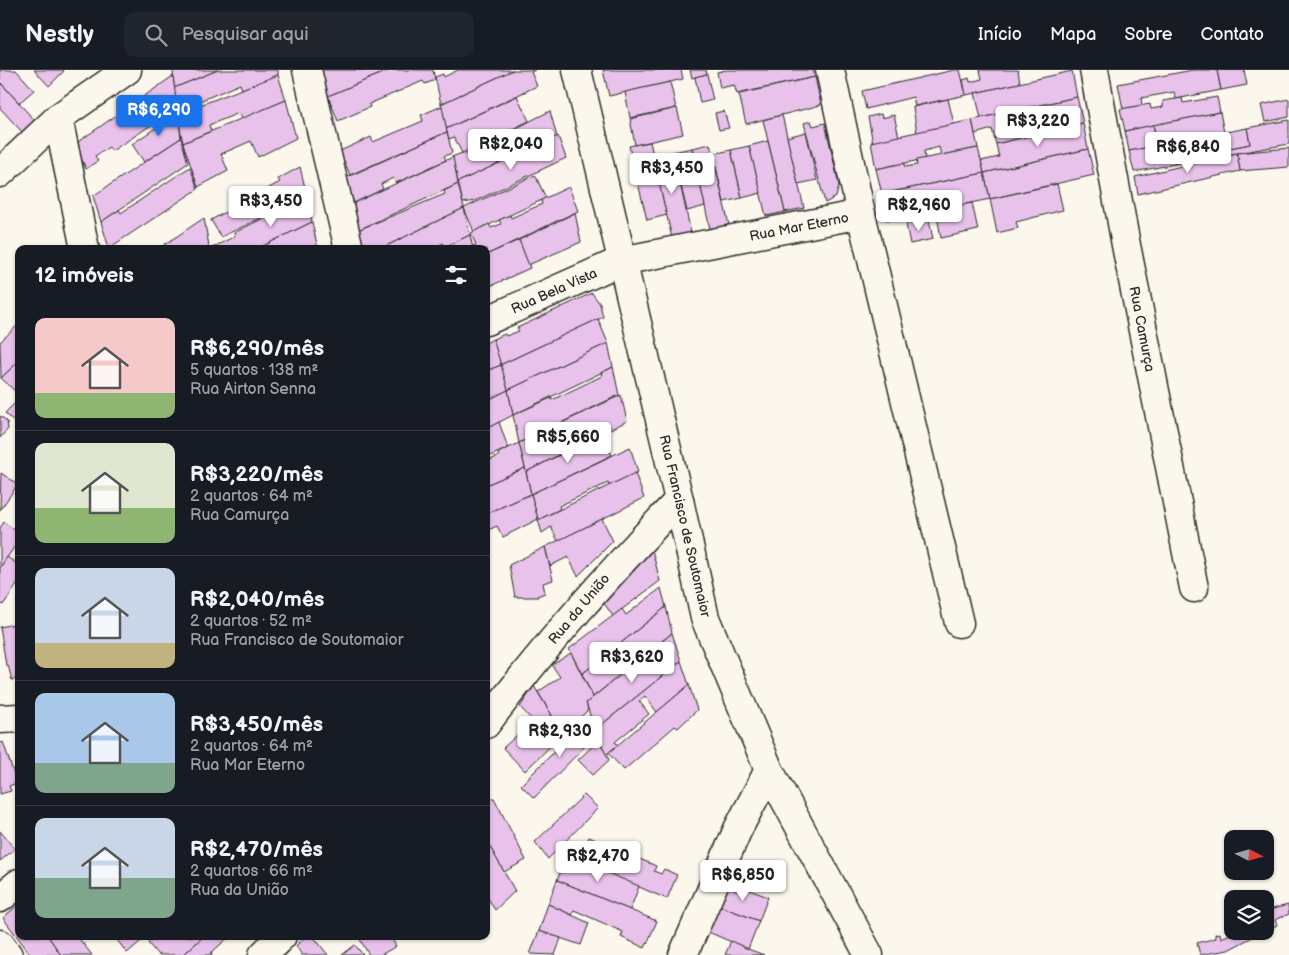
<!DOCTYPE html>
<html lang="pt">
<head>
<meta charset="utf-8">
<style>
  body { margin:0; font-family:"Balsamiq Sans",sans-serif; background:#20242c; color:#f1f3f6; height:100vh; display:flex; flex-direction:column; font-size:19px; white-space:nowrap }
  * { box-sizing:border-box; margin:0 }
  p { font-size:16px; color:#9ea1a6 }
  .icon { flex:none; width:28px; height:28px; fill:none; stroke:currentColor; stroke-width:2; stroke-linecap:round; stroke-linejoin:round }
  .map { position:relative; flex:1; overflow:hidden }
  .panel { position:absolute; left:15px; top:175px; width:475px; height:695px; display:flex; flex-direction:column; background:#171b24; border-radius:10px; box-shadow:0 1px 4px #0004 }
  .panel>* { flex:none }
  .needle { width:32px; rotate:96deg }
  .fabs { position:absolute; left:1224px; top:760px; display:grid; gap:10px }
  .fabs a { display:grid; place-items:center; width:50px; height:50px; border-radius:10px; background:#171b24; box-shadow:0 1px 4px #0004; font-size:25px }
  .price { position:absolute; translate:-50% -42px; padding:0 11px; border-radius:5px; background:#fff; color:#222; font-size:16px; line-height:32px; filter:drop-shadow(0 1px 2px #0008) }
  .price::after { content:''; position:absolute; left:50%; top:30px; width:15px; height:11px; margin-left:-8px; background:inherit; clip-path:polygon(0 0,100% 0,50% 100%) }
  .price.active { background:#1a73e8; color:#fff }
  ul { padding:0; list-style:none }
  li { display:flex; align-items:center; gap:15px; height:125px; padding:0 20px }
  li+li { border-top:1px solid #363941 }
  li span { display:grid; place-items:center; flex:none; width:140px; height:100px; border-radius:10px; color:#555 }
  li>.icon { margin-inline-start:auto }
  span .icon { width:60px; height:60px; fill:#fffc; stroke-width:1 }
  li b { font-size:21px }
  h2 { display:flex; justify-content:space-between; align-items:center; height:60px; padding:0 20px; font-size:21px }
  header { display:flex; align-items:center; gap:30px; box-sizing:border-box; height:70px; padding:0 25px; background:#171b24; border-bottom:1px solid #363941 }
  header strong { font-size:24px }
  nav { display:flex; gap:28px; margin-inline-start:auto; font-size:18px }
  .search { width:350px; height:45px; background:#20242c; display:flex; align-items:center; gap:12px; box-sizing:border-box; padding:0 18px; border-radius:10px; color:#9ea1a6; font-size:19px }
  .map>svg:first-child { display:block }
</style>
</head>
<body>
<header>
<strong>Nestly</strong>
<div class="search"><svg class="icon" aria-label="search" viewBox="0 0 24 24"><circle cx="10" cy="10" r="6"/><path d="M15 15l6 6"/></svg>Pesquisar aqui</div>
<nav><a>Início</a><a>Mapa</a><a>Sobre</a><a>Contato</a></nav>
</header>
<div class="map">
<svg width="1289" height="885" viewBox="0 0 1289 885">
  <rect width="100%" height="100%" fill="#fbf7ec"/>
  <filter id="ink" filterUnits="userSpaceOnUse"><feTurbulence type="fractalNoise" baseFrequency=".02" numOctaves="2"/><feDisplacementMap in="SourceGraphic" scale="10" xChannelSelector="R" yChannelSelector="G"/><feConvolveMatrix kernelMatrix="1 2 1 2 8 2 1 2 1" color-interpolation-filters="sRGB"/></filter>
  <g filter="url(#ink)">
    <g fill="#e9c2eb" stroke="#2b2b2b">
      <polygon points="0,0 16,0 34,20 19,33 0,12"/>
      <polygon points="34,0 63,0 64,1 49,16"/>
      <polygon points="173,0 218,0 174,18"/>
      <polygon points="218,0 278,0 278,5 242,19 240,14 188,36 189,40 177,44 174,18"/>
      <polygon points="322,0 390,0 328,26"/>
      <polygon points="390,0 433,0 435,10 425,14 423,11 369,34 370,37 338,51 328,26"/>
      <polygon points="458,0 513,0 441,34 435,7 443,4 444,7"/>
      <polygon points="513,0 535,0 531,2 537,16 446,59 441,34"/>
      <polygon points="603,0 681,0 683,9 609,26"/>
      <polygon points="690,0 706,0 707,4 692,8"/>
      <polygon points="726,0 813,0 815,7 737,24 734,15 720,18 717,2"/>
      <polygon points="954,0 960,0 966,25 915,36 913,27 866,39 862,21"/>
      <polygon points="980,0 1018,0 1020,13 966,25 963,10 969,8 970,12 982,9"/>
      <polygon points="1193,0 1217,0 1221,20 1176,29 1174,22 1141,28 1142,35 1123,39 1118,14"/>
      <polygon points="1217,0 1244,0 1247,15 1221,20"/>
      <polygon points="1072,1 1077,27 981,48 975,23"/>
      <polygon points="707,4 713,30 700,33 695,7"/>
      <polygon points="278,5 286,30 242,49 239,43 209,55 211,61 183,73 177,44"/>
      <polygon points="173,6 177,38 112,81 109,77 95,86 98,91 86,99 75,74"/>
      <polygon points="815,7 821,35 746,54 739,24"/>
      <polygon points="0,12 36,52 23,63 0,38"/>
      <polygon points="670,12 676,38 630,48 625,22"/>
      <polygon points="517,26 529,51 462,83 454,67 449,69 446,59"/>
      <polygon points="1077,27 1083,53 996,74 992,59 975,64 972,50"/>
      <polygon points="1217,27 1220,42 1125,61 1120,39 1150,34 1151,39 1163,37 1163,31 1176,29 1182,28 1183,33"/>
      <polygon points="948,29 954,54 917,63 913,37"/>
      <polygon points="1289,29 1289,47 1265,52 1261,35"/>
      <polygon points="286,30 296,68 258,87 251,71 221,84 228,101 198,117 183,73"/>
      <polygon points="442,36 447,62 350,105 340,81 371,67 373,72 423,51 421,45"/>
      <polygon points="177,38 181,68 144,92 132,74 160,55 157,51"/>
      <polygon points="677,38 683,64 635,75 630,49"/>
      <polygon points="550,41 557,67 458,112 452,87 462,83 463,85"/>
      <polygon points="724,41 729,58 719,60 715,43"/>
      <polygon points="1220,42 1224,63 1158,76 1153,55"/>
      <polygon points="881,44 882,48 894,45 899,67 873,73 868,47"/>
      <polygon points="782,45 804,138 785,142 763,50"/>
      <polygon points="972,50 978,78 941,85 939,77 924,81 925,89 876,99 871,72"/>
      <polygon points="1289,50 1289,74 1175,94 1174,89 1250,74 1247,58"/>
      <polygon points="811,51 813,56 825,53 839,115 836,127 825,133 804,53"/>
      <polygon points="1083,53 1088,79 984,103 981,91 999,87 996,74"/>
      <polygon points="1153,55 1158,76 1129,81 1125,61"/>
      <polygon points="1247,58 1250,74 1174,89 1175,94 1134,102 1129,81"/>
      <polygon points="447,62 452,83 444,86 446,90 396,113 393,108 381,114 383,119 354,133 345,108"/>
      <polygon points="806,62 817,110 798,114 787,67"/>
      <polygon points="558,66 566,88 475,131 463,133 458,112"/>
      <polygon points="181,68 188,93 101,152 93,126"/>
      <polygon points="768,71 785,142 766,146 749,76"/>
      <polygon points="650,72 667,145 647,150 629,76"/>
      <polygon points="710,74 729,155 710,159 692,78"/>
      <polygon points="749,76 761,123 742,128 731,80"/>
      <polygon points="692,78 705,136 687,141 673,82"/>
      <polygon points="978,78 984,103 882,124 876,99 904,93 905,97 917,95 916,90"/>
      <polygon points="1289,78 1289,97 1240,101 1237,83"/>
      <polygon points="1088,79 1094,105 990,129 984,103"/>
      <polygon points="731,80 742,128 724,132 713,84"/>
      <polygon points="673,82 691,163 672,168 653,87"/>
      <polygon points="1237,83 1240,101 1138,124 1135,107"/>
      <polygon points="453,87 458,114 358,160 354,133"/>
      <polygon points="190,97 198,119 109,178 101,152 119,140 121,143"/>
      <polygon points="300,97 307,126 221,167 211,150 280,112 278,109"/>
      <polygon points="984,103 990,129 936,140 935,137 900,145 900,147 887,150 882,124"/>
      <polygon points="535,105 546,128 474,162 464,138"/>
      <polygon points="458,114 464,138 380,179 362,179 358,160 445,124 444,121"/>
      <polygon points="1057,114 1063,140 1016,152 1018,158 997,163 990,129"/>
      <polygon points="569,117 578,141 486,185 486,179 473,179 472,176 476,175 471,163 489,154 491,158 501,154 499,150 510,145 511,148 542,134 541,130"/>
      <polygon points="307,126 312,152 257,179 210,179 235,166 234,163"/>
      <polygon points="972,133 978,160 941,168 936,140"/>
      <polygon points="464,138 470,165 445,177 443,173 432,179 380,179"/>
      <polygon points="575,143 581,172 528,195 519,170"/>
      <polygon points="204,148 209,176 205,179 158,179"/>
      <polygon points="929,150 933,169 910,174 906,154"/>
      <polygon points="312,152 318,179 257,179"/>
      <polygon points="470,165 473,179 440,179 445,177"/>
      <polygon points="519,170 530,198 486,218 486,185"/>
      <polygon points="592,223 600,234 603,247 500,295 493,269 505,264 506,266 519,261 517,258"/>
      <polygon points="598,249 608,273 508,320 500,295"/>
      <polygon points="19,254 19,291 1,308 0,272"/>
      <polygon points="493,269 501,295 486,301 486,273"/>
      <polygon points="608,273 613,297 513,345 508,320"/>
      <polygon points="19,291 19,321 17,323 1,308"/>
      <polygon points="501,295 508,320 486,331 486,301"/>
      <polygon points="613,297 619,325 519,373 513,345 551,328 552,330 602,306 601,303"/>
      <polygon points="508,320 513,345 486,359 486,331"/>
      <polygon points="621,325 627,351 611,359 608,353 592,361 595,366 526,402 519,373"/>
      <polygon points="19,329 19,356 5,343"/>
      <polygon points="0,346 7,351 8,359 0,368"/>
      <polygon points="499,352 508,378 486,388 486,359"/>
      <polygon points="601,364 612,385 531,424 526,402"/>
      <polygon points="519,373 525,398 486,415 486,392 499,386 498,383"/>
      <polygon points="630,377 638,402 609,416 608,413 559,436 560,439 538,450 531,424"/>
      <polygon points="525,398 531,424 486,444 486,415"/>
      <polygon points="1,403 16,413 16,417 0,440"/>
      <polygon points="635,403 644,428 558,471 551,457 542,463 538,450"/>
      <polygon points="531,424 538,449 503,467 497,456 486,461 486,444"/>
      <polygon points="602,449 613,471 578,506 568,487 550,496 545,477"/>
      <polygon points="4,452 19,463 19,470 0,498 0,458"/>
      <polygon points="545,477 553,510 543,513 545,523 537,526 538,527 515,527 509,495"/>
      <polygon points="652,480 660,511 613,546 601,529"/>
      <polygon points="7,487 19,495 19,512 3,535 0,533 0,498"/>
      <polygon points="661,518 666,537 582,604 569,579 622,539 626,545"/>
      <polygon points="666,537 672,563 593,627 582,604"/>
      <polygon points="19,553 19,613 18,613 17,608 12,610 8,595 6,595 0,557"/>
      <polygon points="672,563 681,591 595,660 586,633 641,588 647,594 665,579 660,573"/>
      <polygon points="571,583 593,627 586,633 588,640 563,664 538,622 560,607 552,595"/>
      <polygon points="681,591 689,615 657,642 645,626 639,631 649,644 615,672 618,675 606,685 595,660"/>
      <polygon points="689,615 697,640 678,658 675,656 624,700 608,683"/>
      <polygon points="534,616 563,664 525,701 503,678 528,655 531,657 535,653 520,637"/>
      <polygon points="590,646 597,664 534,728 521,715"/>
      <polygon points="599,670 609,690 593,705 578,690"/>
      <polygon points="3,672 17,713 9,716 11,721 0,724 0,673"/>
      <polygon points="486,722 492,729 494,728 526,790 504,802 486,770"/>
      <polygon points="584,725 598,738 548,789 535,772"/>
      <polygon points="0,761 15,779 0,791"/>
      <polygon points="589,767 656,796 654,801 661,804 664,799 677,805 667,829 579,791"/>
      <polygon points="486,770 515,821 495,840 486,825"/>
      <polygon points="567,786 639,816 630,840 557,810"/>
      <polygon points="557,810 657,851 645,878 621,867 623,862 574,840 572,845 548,834"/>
      <polygon points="727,812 734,814 732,819 745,824 747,819 768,827 759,851 717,835"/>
      <polygon points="19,834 19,866 48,866 61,885 31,885 3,848"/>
      <polygon points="548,834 589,853 581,875 539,861"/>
      <polygon points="717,835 759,851 748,879 706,861"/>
      <polygon points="1288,835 1289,844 1275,850 1277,855 1265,861 1265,841"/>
      <polygon points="539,861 561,868 555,885 530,884"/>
      <polygon points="1238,861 1264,861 1228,880 1200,885 1197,873 1216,868 1215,864 1220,863 1221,868"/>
      <polygon points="48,866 77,866 92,885 61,885"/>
      <polygon points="114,866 147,866 127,883"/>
      <polygon points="158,866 204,866 183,885 158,885 148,873"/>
      <polygon points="204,866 230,866 211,883 212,885 183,885"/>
      <polygon points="306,866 313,866 328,885 302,885 296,876"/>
      <polygon points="358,866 390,866 396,876 381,885 369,885"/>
      <polygon points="731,871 748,879 764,885 725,885"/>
      <polygon points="355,875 363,885 342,885"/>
    </g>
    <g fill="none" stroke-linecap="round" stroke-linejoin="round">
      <g stroke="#2b2b2b" stroke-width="31">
        <g id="minor">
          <polyline points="307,0 349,179"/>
          <polyline points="577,0 679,430 705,548 769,700 869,885"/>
          <polyline points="1094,0 1126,175 1194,518"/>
          <polyline points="58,48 85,179"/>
          <polyline points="0,103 58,48 127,0"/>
          <polyline points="861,144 959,553"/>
          <polyline points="486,251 621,191 861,144 830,0"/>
          <polyline points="0,649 19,648"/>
          <path d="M486,654C545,575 611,502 679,430"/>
          <polyline points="0,828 19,813"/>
          <polyline points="0,874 8,885"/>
          <polyline points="263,885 282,866"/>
          <polyline points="683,885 738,759 769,700"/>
        </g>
      </g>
      <use href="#minor" stroke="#fbf7ec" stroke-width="28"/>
    </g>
  </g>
  <g text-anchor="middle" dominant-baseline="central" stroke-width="4.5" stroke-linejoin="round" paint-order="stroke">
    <g font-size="14" fill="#2b2b2b" stroke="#fbf7ec">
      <text transform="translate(799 157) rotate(-11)">Rua Mar Eterno</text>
      <text transform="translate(554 221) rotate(-24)">Rua Bela Vista</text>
      <text transform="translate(1142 259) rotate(79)">Rua Camurça</text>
      <text transform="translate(685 456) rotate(77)">Rua Francisco de Soutomaior</text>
      <text transform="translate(579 539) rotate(-50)">Rua da União</text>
    </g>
  </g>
</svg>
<div class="fabs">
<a><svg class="needle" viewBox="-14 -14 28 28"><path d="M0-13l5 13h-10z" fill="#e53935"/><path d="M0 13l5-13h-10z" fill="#9ea1a6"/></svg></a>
<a><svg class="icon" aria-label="layers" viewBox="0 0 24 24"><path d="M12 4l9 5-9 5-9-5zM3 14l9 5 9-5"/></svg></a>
</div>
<b class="price active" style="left:159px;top:67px">R$6,290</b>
<b class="price" style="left:1038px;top:78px">R$3,220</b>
<b class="price" style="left:511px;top:101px">R$2,040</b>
<b class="price" style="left:1188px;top:104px">R$6,840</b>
<b class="price" style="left:672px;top:125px">R$3,450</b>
<b class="price" style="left:271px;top:158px">R$3,450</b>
<b class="price" style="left:919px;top:162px">R$2,960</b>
<b class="price" style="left:568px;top:394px">R$5,660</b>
<b class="price" style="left:632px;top:614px">R$3,620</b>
<b class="price" style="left:560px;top:688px">R$2,930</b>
<b class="price" style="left:598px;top:813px">R$2,470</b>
<b class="price" style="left:743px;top:832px">R$6,850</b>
<section class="panel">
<h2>12 imóveis<svg class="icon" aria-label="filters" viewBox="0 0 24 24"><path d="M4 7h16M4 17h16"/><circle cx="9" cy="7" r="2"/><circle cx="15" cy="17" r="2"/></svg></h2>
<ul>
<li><span style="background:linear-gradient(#f6c9c9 75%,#8fb573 0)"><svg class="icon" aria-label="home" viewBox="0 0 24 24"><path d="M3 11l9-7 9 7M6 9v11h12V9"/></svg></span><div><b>R$6,290/mês</b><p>5 quartos · 138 m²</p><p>Rua Airton Senna</p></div></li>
<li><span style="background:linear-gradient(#dfe7d0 65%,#8fb573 0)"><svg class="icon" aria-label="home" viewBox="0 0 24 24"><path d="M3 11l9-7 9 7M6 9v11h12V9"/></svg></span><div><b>R$3,220/mês</b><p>2 quartos · 64 m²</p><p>Rua Camurça</p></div></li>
<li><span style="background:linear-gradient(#c9d6e8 75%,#c2b280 0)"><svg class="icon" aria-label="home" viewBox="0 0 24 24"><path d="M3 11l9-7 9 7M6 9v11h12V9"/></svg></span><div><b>R$2,040/mês</b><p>2 quartos · 52 m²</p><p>Rua Francisco de Soutomaior</p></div></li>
<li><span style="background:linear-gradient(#a9c7e8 70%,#7fa58c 0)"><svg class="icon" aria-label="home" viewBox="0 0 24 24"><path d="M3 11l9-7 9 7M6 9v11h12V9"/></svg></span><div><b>R$3,450/mês</b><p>2 quartos · 64 m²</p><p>Rua Mar Eterno</p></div></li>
<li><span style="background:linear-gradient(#c9d6e8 60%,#7fa58c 0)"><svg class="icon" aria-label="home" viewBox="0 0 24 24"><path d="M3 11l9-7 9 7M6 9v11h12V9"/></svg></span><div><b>R$2,470/mês</b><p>2 quartos · 66 m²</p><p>Rua da União</p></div></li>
</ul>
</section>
</div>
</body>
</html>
